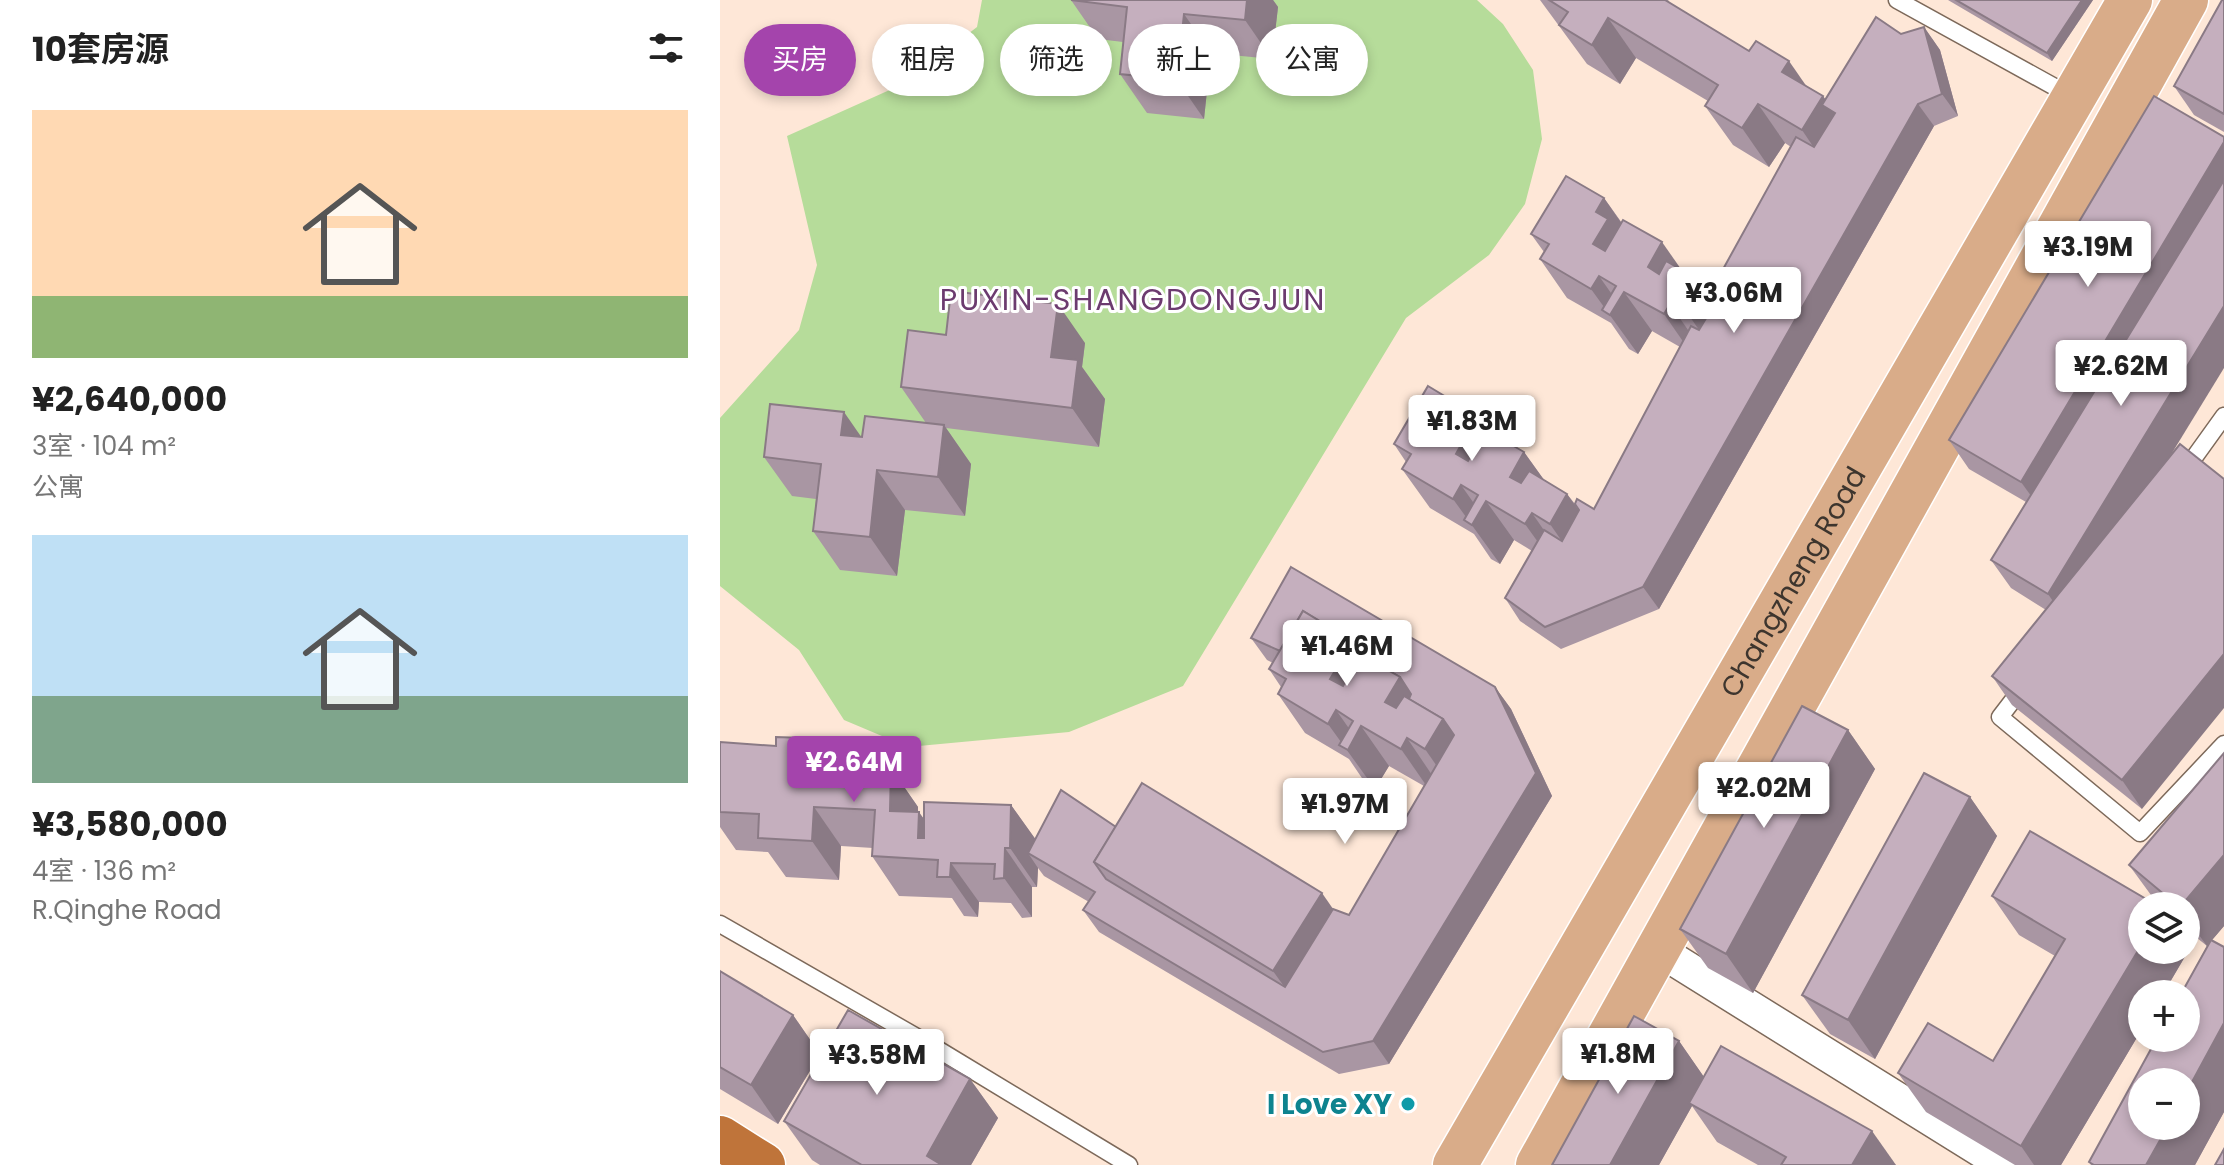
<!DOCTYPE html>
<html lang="zh">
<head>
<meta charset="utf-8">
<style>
  body { margin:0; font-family:Poppins,"Noto Sans SC",sans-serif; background:#f6f6f6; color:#222; height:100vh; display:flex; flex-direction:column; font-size:30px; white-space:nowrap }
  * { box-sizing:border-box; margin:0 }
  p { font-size:26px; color:#767676 }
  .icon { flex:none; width:44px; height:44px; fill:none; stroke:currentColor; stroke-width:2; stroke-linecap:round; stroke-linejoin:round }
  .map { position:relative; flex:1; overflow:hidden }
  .side { display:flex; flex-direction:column; background:#fff; width:720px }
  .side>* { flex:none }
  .banner { position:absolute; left:24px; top:24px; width:760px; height:72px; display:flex; gap:16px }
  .controls { position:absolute; left:1408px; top:892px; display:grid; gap:16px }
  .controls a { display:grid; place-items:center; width:72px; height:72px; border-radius:50%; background:#fff; box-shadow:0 4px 12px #0003; font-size:40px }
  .price { position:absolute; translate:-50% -68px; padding:0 18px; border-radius:8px; background:#fff; color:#222; font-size:26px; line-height:52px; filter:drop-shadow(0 2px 4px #0008) }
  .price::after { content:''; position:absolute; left:50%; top:48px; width:24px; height:18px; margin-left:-12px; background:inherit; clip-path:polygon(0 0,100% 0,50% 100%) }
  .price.on { background:#a444ac; color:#fff }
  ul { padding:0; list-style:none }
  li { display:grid; align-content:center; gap:16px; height:424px; padding:0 32px }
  li span { display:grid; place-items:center; height:248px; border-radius:0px; color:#555 }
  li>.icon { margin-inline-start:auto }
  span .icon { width:144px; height:144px; fill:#fffc; stroke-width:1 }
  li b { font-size:34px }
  h2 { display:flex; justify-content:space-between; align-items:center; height:96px; padding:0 32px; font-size:34px }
  .tag { padding:0 28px; border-radius:36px; background:#fff; box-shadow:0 4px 12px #0003; font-size:28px; line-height:72px }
  .tag.on { background:#a444ac; color:#fff }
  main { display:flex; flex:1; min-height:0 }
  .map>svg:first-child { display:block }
</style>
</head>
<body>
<main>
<section class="side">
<h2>10套房源<svg class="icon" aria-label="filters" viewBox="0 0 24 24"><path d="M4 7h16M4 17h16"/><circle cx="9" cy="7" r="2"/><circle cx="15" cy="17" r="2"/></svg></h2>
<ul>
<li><span style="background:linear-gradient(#ffd9b3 75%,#8fb573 0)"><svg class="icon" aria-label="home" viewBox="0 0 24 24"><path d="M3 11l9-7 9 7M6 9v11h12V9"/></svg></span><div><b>¥2,640,000</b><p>3室 · 104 m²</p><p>公寓</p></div></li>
<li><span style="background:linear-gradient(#bfe0f5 65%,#7fa58c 0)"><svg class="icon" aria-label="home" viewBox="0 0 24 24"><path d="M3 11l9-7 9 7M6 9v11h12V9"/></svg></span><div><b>¥3,580,000</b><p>4室 · 136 m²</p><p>R.Qinghe Road</p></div></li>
</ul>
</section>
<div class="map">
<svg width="1504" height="1165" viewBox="0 0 1504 1165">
  <rect width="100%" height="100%" fill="#fee7d7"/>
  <polygon fill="#b6dc9a" points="262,0 757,0 783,24 813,70 822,139 805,204 769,255 686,318 463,686 349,732 188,747 124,720 79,650 0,586 0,418 79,330 97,265 67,136 183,84 257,27"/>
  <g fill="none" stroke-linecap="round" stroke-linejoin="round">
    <g stroke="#7d695a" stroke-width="19">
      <g id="lane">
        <polyline points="1177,0 1351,96"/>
        <polyline points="1463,473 1504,416"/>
        <polyline points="1303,687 1280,717 1420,833 1504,744"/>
        <polyline points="0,924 214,1047 409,1165"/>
      </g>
    </g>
    <g stroke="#7d695a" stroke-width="35">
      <polyline id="street" points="937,949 1284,1165"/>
    </g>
    <g stroke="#fff" stroke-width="47">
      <g id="primary">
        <path id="s1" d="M735,1165L1410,0"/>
        <polyline points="818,1165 1466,0"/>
      </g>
    </g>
    <g stroke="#fff" stroke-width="47">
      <polyline id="highway" points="0,1138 43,1165"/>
    </g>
    <use href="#lane" stroke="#fff" stroke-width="16"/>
    <use href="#street" stroke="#fff" stroke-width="32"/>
    <use href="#primary" stroke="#d9ac89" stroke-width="44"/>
    <use href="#highway" stroke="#bf743a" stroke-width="44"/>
  </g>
  <g fill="#a996a3">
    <polygon points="351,0 553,0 558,7 552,59 491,53 484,119 427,113 400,74 403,42 378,39"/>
    <polygon points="820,0 948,0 950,3 1103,96 1105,99 1181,34 1204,27 1220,50 1238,116 1214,126 939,609 841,649 800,621 785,598 812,551 794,540 780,564 771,559 754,534 710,508 682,469 686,462 674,444 746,409 764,434 804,452 824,480 847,494 855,504 874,509 960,347 932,331 918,354 909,349 891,323 847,298 820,259 824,252 811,234 884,198 902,223 961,269 986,284 991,291 1071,147 1065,143 1049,167 1013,145 985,106 988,101 916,58 900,84 867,64"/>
    <polygon points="1228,0 1373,0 1332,61"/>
    <polygon points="1504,0 1504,132 1474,115 1454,86"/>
    <polygon points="226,335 365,343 362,367 385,399 379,447 226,428 251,464 245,516 185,510 177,576 120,570 93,531 96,499 72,496 44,457 206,423 181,387"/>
    <polygon points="1229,440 1449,458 1422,809 1292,705 1272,676 1326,610 1291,588 1271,560 1306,502 1249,469"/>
    <polygon points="531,638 775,687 791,709 832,796 669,1064 619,1074 379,932 363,910 369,902 324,876 318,868 317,887 312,887 312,917 302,918 291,903 259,902 258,917 244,916 232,898 179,896 152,856 153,848 121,846 119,880 66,877 48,852 16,850 0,827 0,742 133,767 171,768 198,807 198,812 204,819 291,805 315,839 396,827 629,915 704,786 669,766 655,789 646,784 629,759 585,733 558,694 561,687 549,669 553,663 547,660"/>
    <polygon points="1128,730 1155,769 1033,993 988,968 960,929"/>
    <polygon points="1504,753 1504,926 1492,940 1504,947 1504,1112 1475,1165 1371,1165 1369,1162 1487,946 1466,929 1466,906 1439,906 1409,865"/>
    <polygon points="1250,797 1277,836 1155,1059 1110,1034 1082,995"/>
    <polygon points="1272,896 1470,948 1443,994 1422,994 1422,1029 1341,1165 1295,1165 1206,1112 1178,1073 1273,1061 1335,956 1299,935"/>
    <polygon points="0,971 73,1015 100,1054 58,1124 0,1089"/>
    <polygon points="959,1041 984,1077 1176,1165 1038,1165 997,1142 972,1106 939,1165 832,1165"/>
    <polygon points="250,1079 278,1118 251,1165 100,1165 92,1160 64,1121"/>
  </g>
  <g fill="#8a7a85">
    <polygon points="527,0 553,0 558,7 552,59 525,20"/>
    <polygon points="1362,0 1373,0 1332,61 1327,53"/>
    <polygon points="464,14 491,53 484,119 457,80"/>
    <polygon points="888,18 916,58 900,84 872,45"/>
    <polygon points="1204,27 1220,50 1238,116 1222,94"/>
    <polygon points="1069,61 1096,100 1062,72"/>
    <polygon points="1103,96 1130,136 1109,170 1082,130"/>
    <polygon points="1038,104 1065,143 1049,167 1022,128"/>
    <polygon points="1198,104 1214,126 939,609 923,587"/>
    <polygon points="1504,142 1504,204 1322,511 1301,482"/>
    <polygon points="884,198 911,237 901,283 873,244 876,212"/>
    <polygon points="942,242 970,282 955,306 928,267"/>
    <polygon points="879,276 898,303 904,292 932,331 918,354 871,289"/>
    <polygon points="986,284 1013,323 995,353 968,314"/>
    <polygon points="338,304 365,343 362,367 385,399 379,447 352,408 331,357"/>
    <polygon points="950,304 977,343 971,353 944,314"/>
    <polygon points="1504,306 1504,368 1348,623 1328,594"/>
    <polygon points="746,409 774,448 763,493 736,454 738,422"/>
    <polygon points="124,412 151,451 121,435"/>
    <polygon points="224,425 251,464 245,516 218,477"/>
    <polygon points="804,452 832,491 818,516 790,477"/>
    <polygon points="157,470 185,510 177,576 150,537"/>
    <polygon points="741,485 760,512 766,501 794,540 780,564 733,499"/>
    <polygon points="847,494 875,533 857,563 830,524"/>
    <polygon points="812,513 839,552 833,563 805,524"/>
    <polygon points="621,634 649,673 622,696 610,679 613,647"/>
    <polygon points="1504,654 1504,708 1422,809 1402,780"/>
    <polygon points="680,677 707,716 704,747 665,702"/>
    <polygon points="775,687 791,709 832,796 669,1064 653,1041"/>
    <polygon points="616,710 635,737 641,726 669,766 655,789 608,724"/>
    <polygon points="723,719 750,758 732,788 705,749"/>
    <polygon points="1128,730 1155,769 1033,993 1006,954"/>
    <polygon points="687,738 714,778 708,788 681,749"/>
    <polygon points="113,739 140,778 112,767"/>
    <polygon points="171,768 198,807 197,850 170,811"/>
    <polygon points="1250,797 1277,836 1155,1059 1128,1020"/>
    <polygon points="291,805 319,844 308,853 318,868 317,887 290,848"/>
    <polygon points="94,807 121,846 119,880 92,841"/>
    <polygon points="199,812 226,851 218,860 198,838"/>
    <polygon points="285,848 312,887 312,917 284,878"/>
    <polygon points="1504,855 1504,926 1487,946 1466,917 1466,906 1461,906"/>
    <polygon points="231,863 259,902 258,917 230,877"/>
    <polygon points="602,893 629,932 581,1010 553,971"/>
    <polygon points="1466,942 1470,948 1443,994 1422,994 1422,1029 1341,1165 1314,1165 1301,1146 1422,944 1422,950 1466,950"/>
    <polygon points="73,1015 100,1054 58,1124 31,1085"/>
    <polygon points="1504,1023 1504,1112 1475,1165 1426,1165 1448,1126 1466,1126 1466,1093"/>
    <polygon points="959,1041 986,1080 969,1103 972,1106 939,1165 890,1165"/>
    <polygon points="250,1079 278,1118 251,1165 213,1165 207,1156"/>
    <polygon points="1152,1131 1176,1165 1132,1165"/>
  </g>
  <g fill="#c5afbe" stroke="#8a7a85" stroke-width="2">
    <polygon points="351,0 527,0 525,20 464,14 457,80 400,74 407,7"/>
    <polygon points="829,0 945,0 1029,51 1036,41 1069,61 1062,72 1103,96 1082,130 1038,104 1022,128 985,106 998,85 888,18 872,45 839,25 848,12"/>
    <polygon points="1236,0 1362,0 1327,53"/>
    <polygon points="1502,0 1504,0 1504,114 1454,86"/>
    <polygon points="1156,17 1181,34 1204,27 1222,94 1198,104 923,587 825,627 785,598 824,530 842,541 859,510 855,504 857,499 874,509 971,326 979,330 997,300 991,291 1076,137 1094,147 1115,113 1102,105"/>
    <polygon points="1434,96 1504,137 1504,142 1301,482 1229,440"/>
    <polygon points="846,176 884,198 876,212 888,219 873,244 885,251 903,220 942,242 928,267 939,274 946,261 986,284 968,314 950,304 944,314 904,292 890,315 882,310 896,286 879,276 871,289 820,259 829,244 811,234"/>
    <polygon points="1504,180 1504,306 1328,594 1271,560"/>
    <polygon points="231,291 338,304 331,357 358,360 352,408 181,387 188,330 226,335"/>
    <polygon points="708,386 746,409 738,422 750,429 736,454 748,461 766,430 804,452 790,477 801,483 809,471 847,494 830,524 812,513 805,524 766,501 752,525 744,520 758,495 741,485 733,499 682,469 691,454 674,444"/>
    <polygon points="50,404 124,412 121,435 142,437 145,416 224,425 218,477 157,470 150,537 93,531 101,464 44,457"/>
    <polygon points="1460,444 1504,479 1504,654 1402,780 1272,676"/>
    <polygon points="571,567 775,687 816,773 653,1041 603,1052 363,910 375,892 308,853 341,790 396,827 374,862 386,879 565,987 613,909 629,915 734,735 723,719 689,699 691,694 680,677 641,655 633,669 625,664 633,650 617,641 621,634 583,611 560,651 531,638"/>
    <polygon points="583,611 621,634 613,647 625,654 610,679 623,686 641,655 680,677 665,702 676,708 684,696 723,719 705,749 687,738 681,749 641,726 628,750 619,745 633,721 616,710 608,724 558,694 566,679 549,669"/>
    <polygon points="1082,706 1128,730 1006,954 960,929"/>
    <polygon points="56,737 113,739 112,767 171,768 170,811 199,812 198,838 204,838 204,802 291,805 290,848 285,848 284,878 274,879 275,864 231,863 230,877 217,877 218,860 152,856 155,810 94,807 92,841 38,838 39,814 0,812 0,742 56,746"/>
    <polygon points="1504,753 1504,855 1461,906 1458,906 1409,865"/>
    <polygon points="1204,773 1250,797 1128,1020 1082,995"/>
    <polygon points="422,783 602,893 553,971 374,862"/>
    <polygon points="1310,831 1438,906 1422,906 1422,944 1301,1146 1178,1073 1208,1023 1273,1061 1345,939 1272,896"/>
    <polygon points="1491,940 1504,947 1504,1023 1466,1093 1466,1082 1422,1082 1422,1126 1448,1126 1426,1165 1374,1165 1369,1162 1437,1038 1466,1038 1466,994 1461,994"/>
    <polygon points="0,971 73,1015 31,1085 0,1067"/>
    <polygon points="128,1010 250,1079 207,1156 222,1165 142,1165 64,1121"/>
    <polygon points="914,1016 959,1041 890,1165 832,1165"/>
    <polygon points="1001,1046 1152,1131 1132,1165 1061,1165 1066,1157 969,1103"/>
    <polygon points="1504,1149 1504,1165 1495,1165"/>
  </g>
  <circle fill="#0f9aa8" stroke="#fff" stroke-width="3" cx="688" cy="1104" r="8"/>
  <g text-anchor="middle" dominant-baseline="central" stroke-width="6" stroke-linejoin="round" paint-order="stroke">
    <g font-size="28" fill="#3d352e" stroke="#fff">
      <text stroke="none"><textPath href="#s1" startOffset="674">Changzheng Road</textPath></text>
    </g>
    <g font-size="28" font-weight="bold" fill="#0d838f" stroke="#fff" text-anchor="end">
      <text x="672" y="1104">I Love XY</text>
    </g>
    <g font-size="30" letter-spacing="2" fill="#6c3b6f" stroke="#fff">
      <text x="413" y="299">PUXIN-SHANGDONGJUN</text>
    </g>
  </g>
</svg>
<div class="controls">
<a><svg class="icon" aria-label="layers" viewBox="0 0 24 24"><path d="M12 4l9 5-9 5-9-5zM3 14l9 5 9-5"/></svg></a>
<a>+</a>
<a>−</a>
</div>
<b class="price" style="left:1368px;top:289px">¥3.19M</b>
<b class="price" style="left:1014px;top:335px">¥3.06M</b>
<b class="price" style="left:1401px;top:408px">¥2.62M</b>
<b class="price" style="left:752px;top:463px">¥1.83M</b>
<b class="price" style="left:627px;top:688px">¥1.46M</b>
<b class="price on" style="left:134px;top:804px">¥2.64M</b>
<b class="price" style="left:1044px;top:830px">¥2.02M</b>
<b class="price" style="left:625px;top:846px">¥1.97M</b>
<b class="price" style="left:898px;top:1096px">¥1.8M</b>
<b class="price" style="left:157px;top:1097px">¥3.58M</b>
<div class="banner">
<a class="tag on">买房</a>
<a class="tag">租房</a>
<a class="tag">筛选</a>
<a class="tag">新上</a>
<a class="tag">公寓</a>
</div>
</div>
</main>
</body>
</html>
